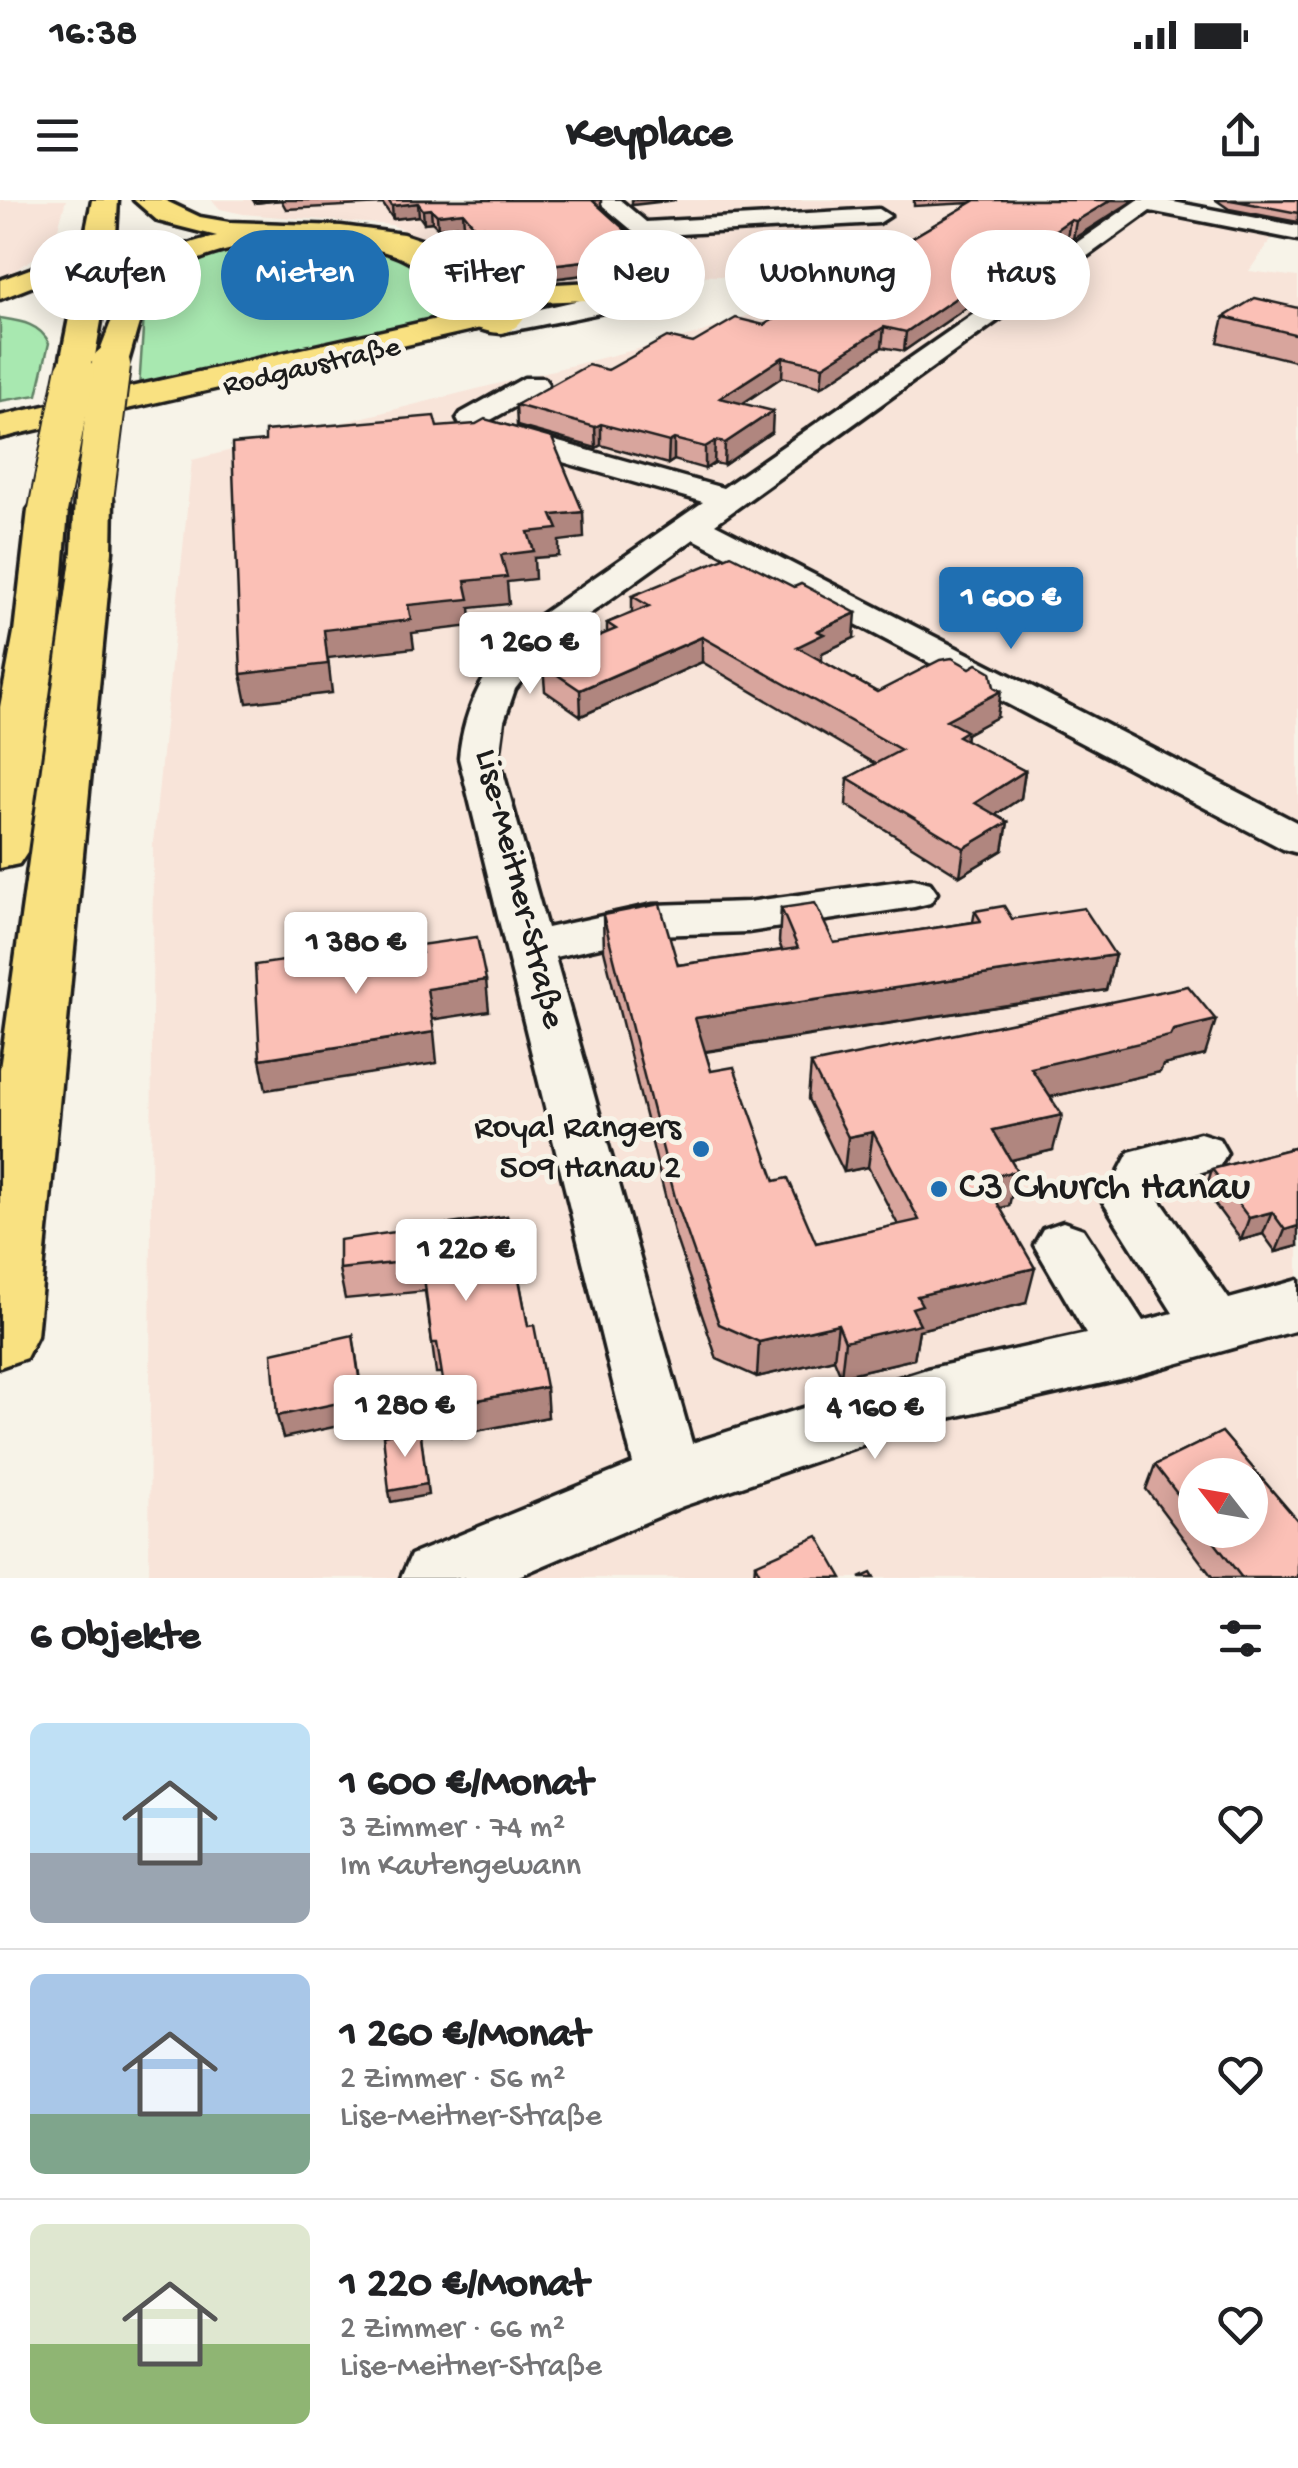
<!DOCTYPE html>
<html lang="de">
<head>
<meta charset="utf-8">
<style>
  body { margin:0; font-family:"Gochi Hand",sans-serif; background:#f2f2f2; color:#202124; height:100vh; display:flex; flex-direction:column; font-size:38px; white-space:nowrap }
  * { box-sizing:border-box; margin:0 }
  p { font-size:32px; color:#757577 }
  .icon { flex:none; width:55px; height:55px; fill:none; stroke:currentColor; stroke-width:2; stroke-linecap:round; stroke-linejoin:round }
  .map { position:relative; height:1378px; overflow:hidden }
  .panel { display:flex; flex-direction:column; background:#fff; flex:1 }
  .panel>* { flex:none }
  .banner { position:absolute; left:30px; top:30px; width:1240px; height:90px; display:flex; gap:20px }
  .needle { width:65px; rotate:301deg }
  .fabs { position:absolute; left:1178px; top:1258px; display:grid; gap:20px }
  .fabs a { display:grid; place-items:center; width:90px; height:90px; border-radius:50%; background:#fff; box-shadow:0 5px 25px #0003; font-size:50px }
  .price { position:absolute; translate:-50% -85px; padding:0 22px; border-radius:10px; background:#fff; color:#222; font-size:32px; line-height:65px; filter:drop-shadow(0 2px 5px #0008) }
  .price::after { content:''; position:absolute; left:50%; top:60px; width:30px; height:22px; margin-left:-15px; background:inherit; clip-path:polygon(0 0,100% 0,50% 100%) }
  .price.on { background:#1f6fb2; color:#fff }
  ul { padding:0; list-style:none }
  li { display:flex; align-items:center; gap:30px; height:250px; padding:0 30px }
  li+li { border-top:2px solid #e0e0e0 }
  li span { display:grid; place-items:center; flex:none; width:280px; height:200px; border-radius:15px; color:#555 }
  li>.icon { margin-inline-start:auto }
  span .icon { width:120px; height:120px; fill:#fffc; stroke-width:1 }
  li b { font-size:42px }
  h2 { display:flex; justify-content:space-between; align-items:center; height:120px; padding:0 30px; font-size:42px }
  .tag { padding:0 35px; border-radius:45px; background:#fff; box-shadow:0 5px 25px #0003; font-size:35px; line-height:90px }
  .tag.on { background:#1f6fb2; color:#fff }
  .status { display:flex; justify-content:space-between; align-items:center; height:70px; padding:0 50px; background:#fff; direction:ltr }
  .status svg { height:28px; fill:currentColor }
  header { display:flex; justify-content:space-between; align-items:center; height:130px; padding:0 30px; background:#fff; font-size:45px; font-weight:800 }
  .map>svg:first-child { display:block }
</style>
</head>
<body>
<div class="status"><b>16:38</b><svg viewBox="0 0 49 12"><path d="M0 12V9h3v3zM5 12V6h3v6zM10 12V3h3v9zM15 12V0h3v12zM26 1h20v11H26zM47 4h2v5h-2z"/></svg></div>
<header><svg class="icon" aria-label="menu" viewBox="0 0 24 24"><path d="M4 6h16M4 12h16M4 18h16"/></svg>Keyplace<svg class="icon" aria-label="share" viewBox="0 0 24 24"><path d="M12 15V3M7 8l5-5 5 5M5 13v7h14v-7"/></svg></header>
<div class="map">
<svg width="1298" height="1378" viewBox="0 0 1298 1378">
  <rect width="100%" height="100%" fill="#f7f3e8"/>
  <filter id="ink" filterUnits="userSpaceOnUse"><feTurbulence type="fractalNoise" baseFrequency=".01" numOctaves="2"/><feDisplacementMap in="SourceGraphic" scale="20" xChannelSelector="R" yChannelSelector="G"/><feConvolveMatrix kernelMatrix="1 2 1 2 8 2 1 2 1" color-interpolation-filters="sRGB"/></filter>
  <g filter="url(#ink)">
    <g fill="#f8e4d9" fill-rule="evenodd">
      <polygon points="0,0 66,0 53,46 11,73 0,76"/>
      <path d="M212,0H1134L1131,3L1276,32L1249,71L1298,77V1378H149L153,643L192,260L694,135L828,87L797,78L642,74L509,89L437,45L392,25L243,14L220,9ZM1195,1275H1250V1330H1195Z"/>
    </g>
    <g fill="#a8e8b0" stroke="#628266" stroke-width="2.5">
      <polygon points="308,36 414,55 454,111 447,118 422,125 376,132 139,189 146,85 198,53"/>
      <path d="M0,118C19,121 40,123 49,143L37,195L0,201Z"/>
    </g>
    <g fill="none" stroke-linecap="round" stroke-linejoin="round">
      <g stroke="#1c1c1c" stroke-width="7">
        <g id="minor">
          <path d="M596,0H620L646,22L879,9L890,16L879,23L661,35L694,58L700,76C676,104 543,123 501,133L492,130L488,125L492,120L655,83L676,73L675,66Z"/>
          <path d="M1138,0H1163L1298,26V40L1150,11L715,324L1298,623V653L1283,649L694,339L552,441L515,489L504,521L499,558L547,728L653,705L748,702L914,679L930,683L937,693L930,703L914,707L748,732L653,735L555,757L692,1243L927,1169L1086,1134L1034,1045L1043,1029L1063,1022L1083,1029L1143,1121L1173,1113L1103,1002L1129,952L1200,933L1219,939L1227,953L1219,967L1168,982L1160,1000L1229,1099L1298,1080V1130L1129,1177L927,1223L683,1306L514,1378H401L411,1355L633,1264L459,558C464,504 488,464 526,425L703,302L465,234L457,219L461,213L524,178H544L548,184L544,190L487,222L723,288Z"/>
        </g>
      </g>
      <g stroke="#1c1c1c" stroke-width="7">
        <polygon id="major" points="509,103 520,105 524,112 520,119 0,238 0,216"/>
      </g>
      <g stroke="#1c1c1c" stroke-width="7">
        <g id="highway">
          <polygon points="92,0 118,0 116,35 92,173 87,180 63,180 58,173 79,68 0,99 0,80 54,60 85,35"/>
          <path d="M134,0H164L200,17L229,22L341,26L403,34L430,43L477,76L521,86L610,81L621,84L625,90L621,96L610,99L515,103L525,116C513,134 501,136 480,129C448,118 438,78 409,62C351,29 213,35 162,81C141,100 136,139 127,165L123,172H99L95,165C122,91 134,54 217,36L158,21Z"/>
          <polygon points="0,216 14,218 19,226 13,235 0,238"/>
          <polygon points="94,287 108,291 113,299 112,351 37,1136 26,1158 0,1167 0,869 72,351 75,299 80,291"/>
          <polygon points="48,298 62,302 68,310 58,432 27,652 19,664 0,668 0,507 14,432 28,310 34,302"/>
        </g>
      </g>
      <use href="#minor" fill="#f7f3e8" fill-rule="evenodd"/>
      <use href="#major" fill="#f9e181" fill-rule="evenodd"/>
      <use href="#highway" fill="#f9e181" fill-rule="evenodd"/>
      <g stroke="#1c1c1c" stroke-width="42" stroke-linecap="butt">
        <g id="highway-bridge">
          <polyline points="94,299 111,165"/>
          <polyline points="48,310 75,173"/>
        </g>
      </g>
      <use href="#highway-bridge" stroke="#f9e181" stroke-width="38"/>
    </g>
    <g fill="#d8a59d" stroke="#1c1c1c" stroke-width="2.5" fill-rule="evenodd">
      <polygon points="253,0 601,0 601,8 651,67 542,80 528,64 504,60 485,39 476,40 464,25 438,28 432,22 424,23 419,16 393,19 383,4 286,9 281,0 255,3"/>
      <polygon points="914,0 1134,0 1073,39 1067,38 904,151 882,147 821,187 782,177 742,204 772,232 724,265 714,263 705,269 674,260 668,264 601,245 596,248 517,226 516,205 608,170 693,143 764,125 971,3 914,6"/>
      <polygon points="1216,0 1298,0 1298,22 1229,9"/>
      <polygon points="1298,108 1298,162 1218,142 1224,117"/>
      <polygon points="632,396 854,438 822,453 820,460 877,492 997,517 966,534 965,540 1025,571 1021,598 995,615 1008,622 1003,650 960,676 846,605 848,578 875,564 702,462 581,516 545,491 543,465 545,464 545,458 607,433 607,423 632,412"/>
      <polygon points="781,708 834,743 973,722 975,711 1012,719 1115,755 1106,790 705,852 711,871 775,981 816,1043 898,1025 868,967 844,972 808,899 811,864 1205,855 1163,865 1160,872 1050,897 1053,950 1011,960 1009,1006 1000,1008 1026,1103 919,1130 914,1159 841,1176 834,1159 757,1177 717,1159 675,1036 604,750 603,715 678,765 782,750 779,742"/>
      <polygon points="1293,948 1298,1046 1276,1052 1263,1034 1241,1040 1205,991 1212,969"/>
      <polygon points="507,1016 528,1126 548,1217 451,1236 441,1173 436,1173 425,1091 345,1099 339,1069"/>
      <path d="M1222,1232L1298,1321V1378H1213L1146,1289L1155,1265ZM1195,1275H1250V1330H1195Z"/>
      <polygon points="755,1364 842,1378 754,1378"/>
    </g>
    <g fill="#b0867f" stroke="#1c1c1c" stroke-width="2.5">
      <polygon points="254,0 281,0 255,3"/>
      <polygon points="632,0 676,0 632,5"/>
      <polygon points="1111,0 1134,0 1073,39 1076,21"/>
      <polygon points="418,3 419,16 393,19 392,6"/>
      <polygon points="431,9 432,22 424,23 423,10"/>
      <polygon points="463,12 464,25 438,28 437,15"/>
      <polygon points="1070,20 1067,38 904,151 906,132"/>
      <polygon points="484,26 485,39 476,40 475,27"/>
      <polygon points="651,53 651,67 542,80 541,66"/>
      <polygon points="884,127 882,147 821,187 823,166"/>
      <polygon points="783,157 782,177 719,219 720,198"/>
      <polygon points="773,211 772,232 724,265 725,243"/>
      <polygon points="601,224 601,245 596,248 595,227"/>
      <polygon points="674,239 674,260 668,264 669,242"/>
      <polygon points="715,241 714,263 705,269 705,247"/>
      <polygon points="583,312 584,338 559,341 559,356 534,358 535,379 507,382 509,404 470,408 472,426 412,433 414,448 328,458 332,493 247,503 241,474 324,430 408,405 465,381 552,315"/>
      <polygon points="856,413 854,438 822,453 822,460 795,472 797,447 817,431"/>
      <polygon points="702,437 702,462 581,516 580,490"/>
      <polygon points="1001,491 997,517 966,534 963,558 946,520"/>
      <polygon points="1025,571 1021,598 971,631 975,603"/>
      <polygon points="1008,622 1003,650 960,676 964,648"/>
      <polygon points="1115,755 1106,790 694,853 695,818"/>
      <polygon points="486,780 489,811 430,820 427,789"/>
      <polygon points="1216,820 1205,855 1163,865 1160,872 1024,903 1031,868"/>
      <polygon points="434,832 437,863 266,890 260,859"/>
      <polygon points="1062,915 1053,950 986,966 993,930"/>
      <polygon points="873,932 868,967 844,972 848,937"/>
      <polygon points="1017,971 1009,1006 976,1014 983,978"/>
      <polygon points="1272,1012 1263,1034 1241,1040 1249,1018"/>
      <polygon points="1298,1026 1298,1046 1276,1052 1285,1030"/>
      <polygon points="1035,1068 1026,1103 919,1130 914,1159 841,1176 845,1141 912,1108 917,1096"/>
      <polygon points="838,1124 834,1159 757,1177 759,1142"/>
      <polygon points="353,1135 366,1220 283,1238 277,1216"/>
      <polygon points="546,1187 548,1217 451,1236 447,1206"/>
      <polygon points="420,1228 428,1295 391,1302 389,1291"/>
    </g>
    <g fill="#fbc0b6" stroke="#1c1c1c" stroke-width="2.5">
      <polygon points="388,0 592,0 651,53 541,66 527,51 503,47 484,26 475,27 463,12 437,15 431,9 423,10 418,3 392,6"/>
      <polygon points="976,0 1111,0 1076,21 1070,20 906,132 884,127 823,166 783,157 720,198 773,211 725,243 715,241 705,247 674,239 669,242 601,224 595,227 516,205 588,165 608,170 667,137 693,143 736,118 764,125"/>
      <polygon points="1231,0 1298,0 1298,13"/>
      <polygon points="1255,98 1298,108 1298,135 1224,117"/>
      <polygon points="434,216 437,227 476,224 485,219 552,238 583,312 552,315 558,329 528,332 534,351 501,355 507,377 465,381 469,399 408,405 411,420 324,430 328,464 241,474 232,244 265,241 265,231"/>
      <polygon points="731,355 794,387 801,384 856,413 817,431 824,434 797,447 877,492 940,460 952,458 970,468 977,464 991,472 994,487 1001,491 946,520 966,531 958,536 1025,571 975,603 1008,622 964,648 848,578 901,550 702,437 580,490 543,465 551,462 545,458 616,429 607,423 649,406 632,396"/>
      <polygon points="815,703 834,743 981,721 975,711 1004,706 1012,719 1084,708 1115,755 695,818 711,871 734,867 775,981 788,978 816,1043 919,1020 873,932 848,937 811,864 1188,786 1216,820 1173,830 1170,836 1031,868 1062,915 993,930 1017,971 983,978 1035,1068 917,1096 922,1105 912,1108 920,1124 845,1141 838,1124 759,1142 719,1124 676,1001 603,715 660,704 678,765 798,748 781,708"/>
      <polygon points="477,737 486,780 427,789 434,832 260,859 255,765 326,755 327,767 422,753 420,745"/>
      <polygon points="1293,948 1298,954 1298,1026 1285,1030 1272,1012 1249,1018 1212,969"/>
      <polygon points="507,1016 528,1126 534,1125 546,1187 447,1206 437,1143 432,1143 422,1060 339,1069 339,1040"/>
      <polygon points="353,1135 362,1198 277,1216 272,1153"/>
      <polygon points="420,1228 427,1284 389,1291 383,1235"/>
      <polygon points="1222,1232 1298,1321 1298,1378 1242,1378 1205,1330 1250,1330 1250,1275 1195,1275 1195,1317 1155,1265"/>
      <polygon points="818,1336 842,1378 762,1378 755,1364"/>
      <polygon points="871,1373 874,1378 860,1378"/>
    </g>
  </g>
  <g fill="#1f6fb2" stroke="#f7f3e8" stroke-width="4">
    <circle cx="701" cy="949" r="10"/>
    <circle cx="939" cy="989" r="10"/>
  </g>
  <g text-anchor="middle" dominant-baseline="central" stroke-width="10" stroke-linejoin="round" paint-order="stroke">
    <g font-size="30" fill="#1c1c1c" stroke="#f7f3e8">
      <text transform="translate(312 168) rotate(-13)">Rodgaustraße</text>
    </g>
    <g font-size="35" fill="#1c1c1c" stroke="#f7f3e8">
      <text transform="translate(518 689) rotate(76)">Lise-Meitner-Straße</text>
    </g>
    <g font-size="35" fill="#1c1c1c" stroke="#f7f3e8" text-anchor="end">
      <text x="681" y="929">Royal Rangers<tspan x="681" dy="40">509 Hanau 2</tspan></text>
    </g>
    <g font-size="42" fill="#1c1c1c" stroke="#f7f3e8" text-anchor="start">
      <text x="959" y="989">C3 Church Hanau</text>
    </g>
  </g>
</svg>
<div class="fabs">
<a><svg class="needle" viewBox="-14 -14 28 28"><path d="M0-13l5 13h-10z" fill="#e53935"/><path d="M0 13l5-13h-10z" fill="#757577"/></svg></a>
</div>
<b class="price on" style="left:1011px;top:452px">1 600 €</b>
<b class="price" style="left:530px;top:497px">1 260 €</b>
<b class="price" style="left:356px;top:797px">1 380 €</b>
<b class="price" style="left:466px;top:1104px">1 220 €</b>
<b class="price" style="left:405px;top:1260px">1 280 €</b>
<b class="price" style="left:875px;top:1262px">4 160 €</b>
<div class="banner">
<a class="tag">Kaufen</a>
<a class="tag on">Mieten</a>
<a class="tag">Filter</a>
<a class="tag">Neu</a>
<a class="tag">Wohnung</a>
<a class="tag">Haus</a>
</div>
</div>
<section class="panel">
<h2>6 Objekte<svg class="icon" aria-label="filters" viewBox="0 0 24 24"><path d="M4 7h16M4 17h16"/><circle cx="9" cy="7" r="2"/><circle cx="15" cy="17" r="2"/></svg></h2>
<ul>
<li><span style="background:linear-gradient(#bfe0f5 65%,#9aa5b1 0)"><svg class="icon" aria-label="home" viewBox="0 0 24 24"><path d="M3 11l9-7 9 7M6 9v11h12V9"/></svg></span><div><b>1 600 €/Monat</b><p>3 Zimmer · 74 m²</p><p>Im Kautengewann</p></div><svg class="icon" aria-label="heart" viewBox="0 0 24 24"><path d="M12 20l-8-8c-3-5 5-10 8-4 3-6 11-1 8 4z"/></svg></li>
<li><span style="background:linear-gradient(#a9c7e8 70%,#7fa58c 0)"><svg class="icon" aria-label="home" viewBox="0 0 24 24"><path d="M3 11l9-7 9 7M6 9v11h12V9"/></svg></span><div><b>1 260 €/Monat</b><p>2 Zimmer · 56 m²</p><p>Lise-Meitner-Straße</p></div><svg class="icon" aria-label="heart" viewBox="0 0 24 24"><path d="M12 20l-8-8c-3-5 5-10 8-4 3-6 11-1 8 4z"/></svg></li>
<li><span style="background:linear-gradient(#dfe7d0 60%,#8fb573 0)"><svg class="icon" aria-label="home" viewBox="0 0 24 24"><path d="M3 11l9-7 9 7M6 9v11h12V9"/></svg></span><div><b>1 220 €/Monat</b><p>2 Zimmer · 66 m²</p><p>Lise-Meitner-Straße</p></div><svg class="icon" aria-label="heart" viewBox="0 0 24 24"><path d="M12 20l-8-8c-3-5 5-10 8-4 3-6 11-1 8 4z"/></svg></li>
</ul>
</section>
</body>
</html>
